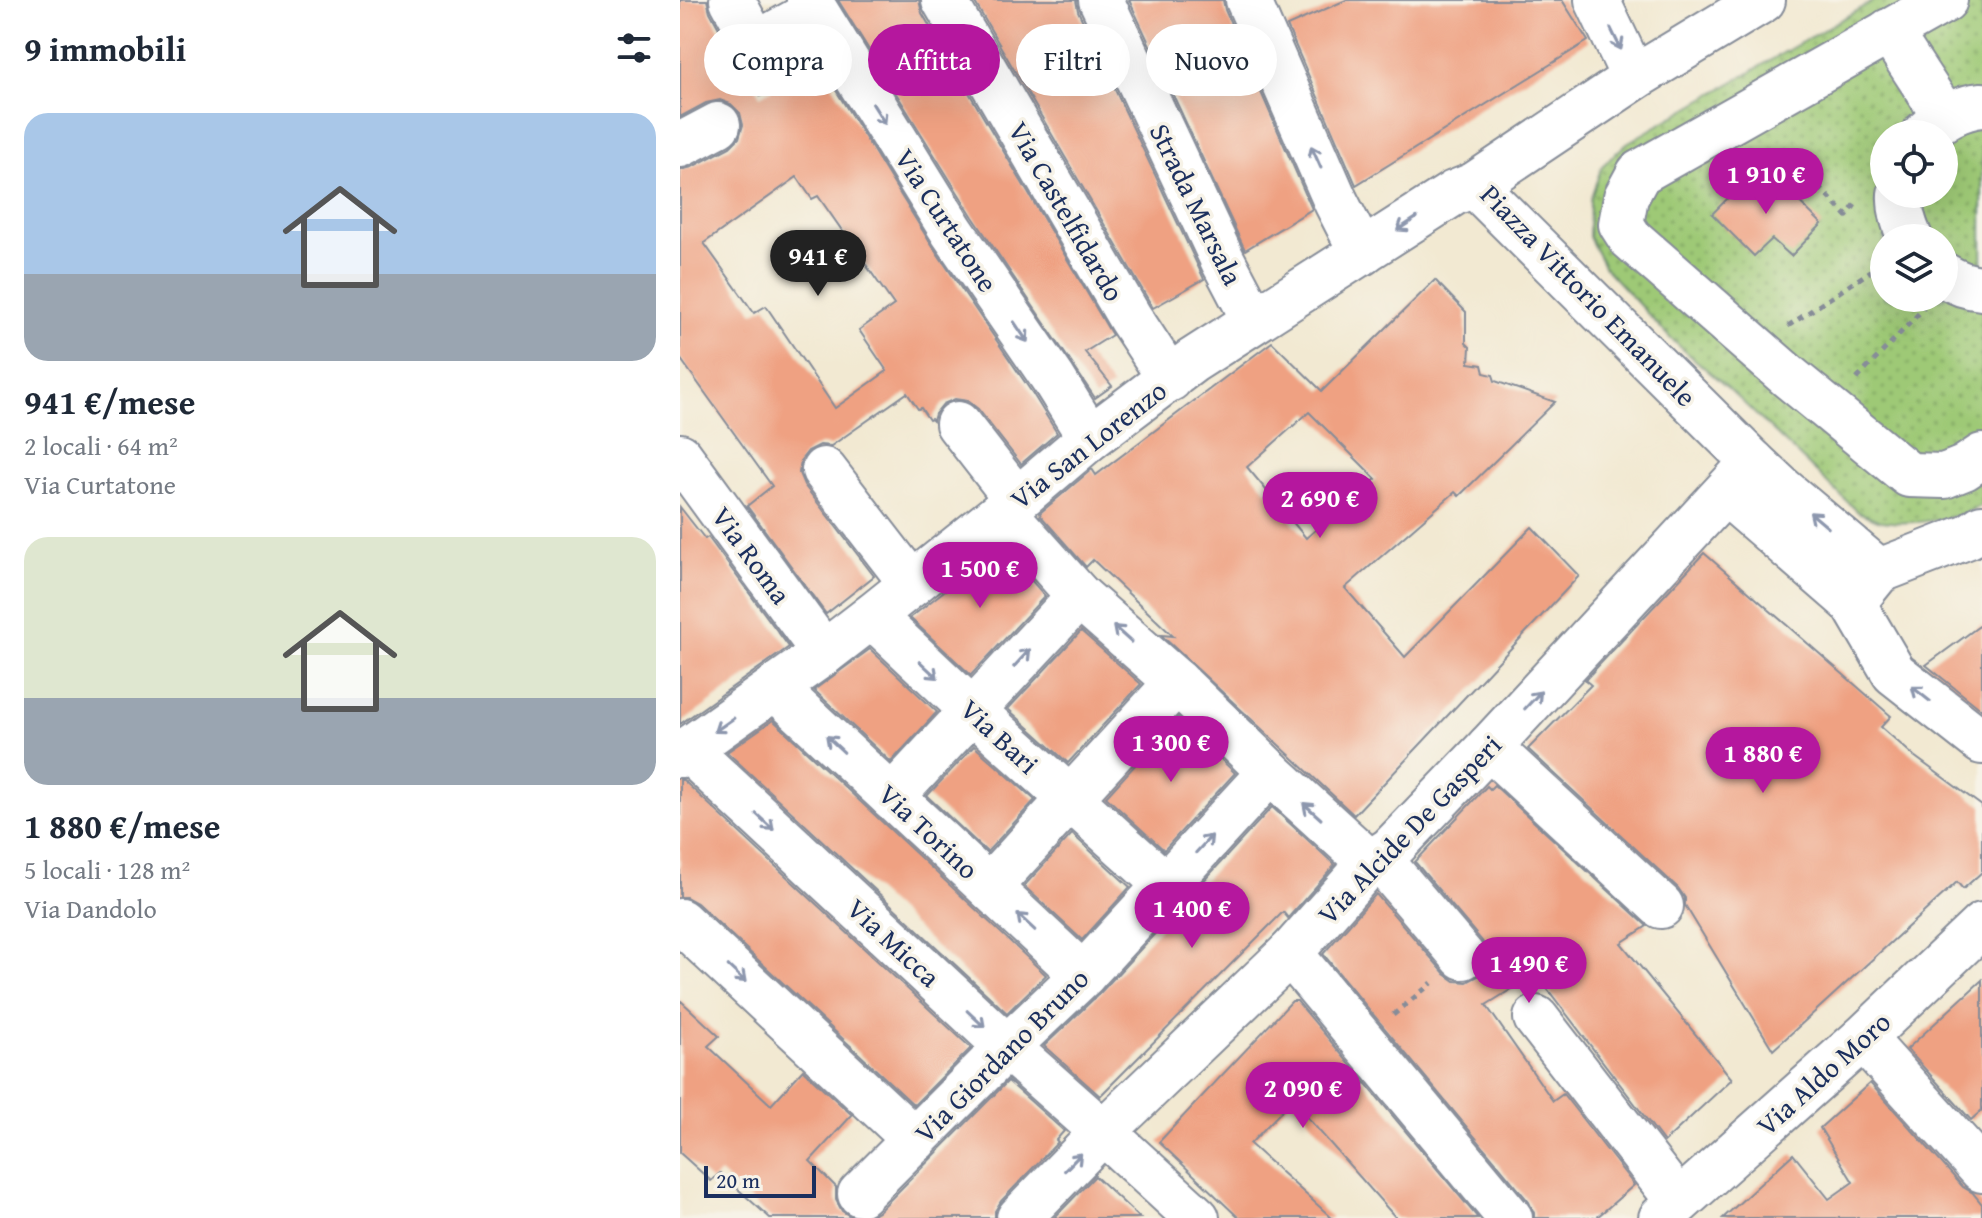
<!DOCTYPE html>
<html lang="it">
<head>
<meta charset="utf-8">
<style>
  body { margin:0; font-family:"Gentium Book Plus",serif; background:#f6f6f7; color:#1f2937; height:100vh; display:flex; flex-direction:column; font-size:30px; white-space:nowrap }
  * { box-sizing:border-box; margin:0 }
  p { font-size:26px; color:#747a83 }
  .icon { flex:none; width:44px; height:44px; fill:none; stroke:currentColor; stroke-width:2; stroke-linecap:round; stroke-linejoin:round }
  .map { position:relative; flex:1; overflow:hidden }
  .side { display:flex; flex-direction:column; background:#fff; width:680px }
  .side>* { flex:none }
  .guide { position:absolute; left:24px; top:24px; width:760px; height:72px; display:flex; gap:16px }
  .fabs { position:absolute; left:1190px; top:120px; display:grid; gap:16px }
  .fabs a { display:grid; place-items:center; width:88px; height:88px; border-radius:50%; background:#fff; box-shadow:0 8px 32px #0002; font-size:40px }
  .scale { position:absolute; left:24px; bottom:20px; width:112px; box-sizing:border-box; padding-left:8px; border:4px solid #1b2f5e; border-top:0; font-size:22px; line-height:28px; white-space:nowrap; color:#1b2f5e; -webkit-text-stroke:6px #f7f3e8; paint-order:stroke }
  .price { position:absolute; translate:-50% -68px; padding:0 18px; border-radius:28px; background:#b5179e; color:#fff; font-size:26px; line-height:52px; filter:drop-shadow(0 2px 4px #0008) }
  .price::after { content:''; position:absolute; left:50%; top:48px; width:24px; height:18px; margin-left:-12px; background:inherit; clip-path:polygon(0 0,100% 0,50% 100%) }
  .price.current { background:#222; color:#fff }
  ul { padding:0; list-style:none }
  li { display:grid; align-content:center; gap:16px; height:424px; padding:0 24px }
  li span { display:grid; place-items:center; height:248px; border-radius:24px; color:#555 }
  li>.icon { margin-inline-start:auto }
  span .icon { width:144px; height:144px; fill:#fffc; stroke-width:1 }
  li b { font-size:34px }
  h2 { display:flex; justify-content:space-between; align-items:center; height:96px; padding:0 24px; font-size:34px }
  .tag { padding:0 28px; border-radius:36px; background:#fff; box-shadow:0 8px 32px #0002; font-size:28px; line-height:72px }
  .tag.current { background:#b5179e; color:#fff }
  main { display:flex; flex:1; min-height:0 }
  .map>svg:first-child { display:block }
</style>
</head>
<body>
<main>
<section class="side">
<h2>9 immobili<svg class="icon" aria-label="filters" viewBox="0 0 24 24"><path d="M4 7h16M4 17h16"/><circle cx="9" cy="7" r="2"/><circle cx="15" cy="17" r="2"/></svg></h2>
<ul>
<li><span style="background:linear-gradient(#a9c7e8 65%,#9aa5b1 0)"><svg class="icon" aria-label="home" viewBox="0 0 24 24"><path d="M3 11l9-7 9 7M6 9v11h12V9"/></svg></span><div><b>941 €/mese</b><p>2 locali · 64 m²</p><p>Via Curtatone</p></div></li>
<li><span style="background:linear-gradient(#dfe7d0 65%,#9aa5b1 0)"><svg class="icon" aria-label="home" viewBox="0 0 24 24"><path d="M3 11l9-7 9 7M6 9v11h12V9"/></svg></span><div><b>1 880 €/mese</b><p>5 locali · 128 m²</p><p>Via Dandolo</p></div></li>
</ul>
</section>
<div class="map">
<svg width="1302" height="1218" viewBox="0 0 1302 1218">
  <defs>
    <pattern id="park-dots" width="8" height="8" patternUnits="userSpaceOnUse" patternTransform="scale(2)"><rect width="8" height="8" fill="#9ec976"/><path d="M2 2h.1M6 6h.1" fill="none" stroke="#80a464" stroke-width="1.8" stroke-linecap="round"/></pattern>
  </defs>
  <rect width="100%" height="100%" fill="#f7f3e8"/>
  <filter id="ink" filterUnits="userSpaceOnUse"><feTurbulence type="fractalNoise" baseFrequency=".0125" numOctaves="2"/><feDisplacementMap in="SourceGraphic" scale="16" xChannelSelector="R" yChannelSelector="G"/><feConvolveMatrix kernelMatrix="1 2 1 2 8 2 1 2 1" color-interpolation-filters="sRGB"/></filter>
  <filter id="wash" filterUnits="userSpaceOnUse"><feTurbulence type="fractalNoise" baseFrequency=".006" numOctaves="4" result="noise"/><feDisplacementMap in="SourceGraphic" scale="32" xChannelSelector="R" yChannelSelector="G"/><feGaussianBlur stdDeviation="1.8" result="paint"/><feColorMatrix in="noise" values="0 0 0 0 0 0 0 0 0 0 0 0 0 0 0 0 0 1.4 0 .05"/><feComposite in="paint" operator="in"/></filter>
  <g filter="url(#wash)">
    <rect width="100%" height="100%" fill="#f2e9d2"/>
    <path fill="url(#park-dots)" stroke="#5c7c6a" stroke-width="2" fill-rule="evenodd" d="M1195,0H1302V504C1278,521 1231,525 1202,521C1194,519 1186,515 1178,512L1049,389L991,339L925,268L909,237L910,200L922,166L947,143ZM1204,134H1264V194H1204ZM1204,238H1264V298H1204Z"/>
    <g id="blocks">
      <g fill="#efa182" fill-rule="evenodd">
        <path d="M0,0H27L30,12L54,56L66,66L80,96L139,63L251,244L353,394L377,433L341,464L298,409L288,401L275,399L263,404L255,414L253,421L251,419L249,420L241,408L238,409L227,393L151,446L140,445L128,451L121,460L119,473L124,485L194,576L146,614L67,506L92,486L0,358V170L12,167L50,147L59,138L63,125L60,113L51,104L40,100L26,103L0,117ZM117,177L132,199L138,196L214,305L179,330L207,371L155,408L86,306L74,313L24,243Z"/>
        <polygon points="158,0 239,0 242,13 432,335 405,352 432,386 415,398 293,217"/>
        <polygon points="298,0 396,0 398,11 524,279 473,308 294,1"/>
        <polygon points="449,0 543,0 545,10 632,209 565,250"/>
        <polygon points="666,0 882,0 908,41 676,185 607,26"/>
        <polygon points="1075,171 1091,186 1097,180 1142,224 1111,256 1092,239 1074,256 1032,214"/>
        <path d="M755,280L786,312V343L790,347L789,363L802,365L804,373L813,375L815,381L875,402L779,496L775,492L665,588L725,657L852,527L899,576L674,815L481,635L493,636L413,560L406,567L361,516L360,513L412,469L416,475L592,342L642,391ZM629,412L696,479L626,538L567,467Z"/>
        <polygon points="0,507 25,539 28,537 109,647 0,724"/>
        <polygon points="321,546 365,596 291,675 230,618"/>
        <polygon points="1024,553 1211,716 1201,727 1234,756 1302,806 1302,872 1283,889 1277,882 1093,1050 1005,905 1005,898 998,888 848,749 911,685 905,680"/>
        <polygon points="1302,624 1302,710 1246,665"/>
        <polygon points="401,631 461,684 388,763 328,709"/>
        <polygon points="190,649 257,712 211,762 134,690"/>
        <polygon points="498,718 555,773 484,850 426,797"/>
        <polygon points="93,720 366,975 327,1013 47,752"/>
        <polygon points="294,746 355,800 307,852 247,796"/>
        <polygon points="0,780 3,780 291,1048 234,1105 17,903 6,897 0,897"/>
        <polygon points="814,785 967,926 941,943 1052,1079 984,1142 856,974 806,1005 873,1101 883,1094 954,1185 916,1218 854,1218 854,1213 849,1202 643,954 696,894 765,974 775,981 787,982 800,975 807,965 808,953 802,941 735,862 807,786 810,789"/>
        <polygon points="592,807 655,865 608,918 603,912 420,1096 364,1046 421,992"/>
        <polygon points="392,834 450,887 402,940 344,886"/>
        <polygon points="1302,980 1302,1110 1291,1120 1227,1049"/>
        <polygon points="0,1000 39,1036 28,1046 91,1105 123,1070 172,1115 130,1161 156,1187 156,1200 162,1211 173,1218 90,1218 40,1173 31,1181 0,1153"/>
        <polygon points="612,1001 617,1001 798,1218 716,1218 612,1100 570,1144 652,1218 559,1218 479,1142"/>
        <polygon points="328,1081 384,1131 376,1140 378,1142 321,1201 315,1211 315,1218 187,1218 198,1212"/>
        <polygon points="1190,1083 1283,1187 1293,1193 1302,1204 1302,1218 1043,1218 1113,1154 1149,1199 1173,1182 1140,1128"/>
        <polygon points="415,1176 460,1218 374,1218"/>
      </g>
    </g>
  </g>
  <g filter="url(#ink)">
    <use href="#blocks" fill-opacity="0" stroke="#868c98" stroke-width="2"/>
    <g fill="none" stroke-linecap="round" stroke-linejoin="round">
      <g stroke="#868c98" stroke-width="48">
        <g id="minor">
          <polyline points="52,0 76,44 135,11"/>
          <polyline points="129,0 272,231 374,380 410,438"/>
          <polyline points="264,0 450,318 490,379"/>
          <polyline points="421,0 543,261 574,320"/>
          <polyline points="568,0 656,202 682,253"/>
          <polyline points="917,0 954,78"/>
          <polyline points="1265,0 959,173 946,197 941,224 950,238 1108,376 1229,475 1264,476 1284,468 1302,456"/>
          <polyline points="1209,31 1265,117"/>
          <path d="M1244,134C1260,119 1280,107 1302,105"/>
          <polyline points="0,145 38,125"/>
          <polyline points="794,185 1073,462 1102,489 1199,571"/>
          <path d="M1220,194C1219,210 1224,224 1230,238"/>
          <path d="M1264,275C1275,282 1289,287 1302,288"/>
          <polyline points="278,424 337,500"/>
          <polyline points="0,456 144,653"/>
          <polyline points="144,470 232,584"/>
          <polyline points="1046,493 1173,603 1199,571 1289,536 1302,527"/>
          <polyline points="323,511 399,596 497,682 590,772 690,863"/>
          <polyline points="1173,603 1214,673 1302,742"/>
          <polyline points="192,616 293,711 486,885"/>
          <polyline points="95,688 403,975"/>
          <polyline points="809,747 981,906"/>
          <polyline points="8,750 327,1047 423,1132 517,1218"/>
          <polyline points="0,755 144,653 192,616 337,500 410,438 512,361 774,193 794,185 954,78 1083,0"/>
          <polyline points="212,797 399,596"/>
          <polyline points="698,857 783,957"/>
          <polyline points="309,887 497,682"/>
          <polyline points="0,921 235,1140"/>
          <polyline points="610,953 830,1218"/>
          <polyline points="856,1018 998,1201"/>
          <polyline points="1183,1038 1302,1170"/>
          <polyline points="180,1194 327,1047 403,975 590,772"/>
          <polyline points="339,1218 423,1132 610,953 690,863 711,849 809,747 1073,462"/>
          <polyline points="981,1218 1183,1038 1302,925"/>
        </g>
      </g>
      <g stroke="#868c98" stroke-width="5" stroke-dasharray="6 6" stroke-linecap="butt">
        <polyline points="1114,161 1167,216 1177,202"/>
        <polyline points="1108,326 1200,265"/>
        <polyline points="1177,379 1244,308"/>
        <polyline points="713,1015 752,983"/>
      </g>
      <use href="#minor" stroke="#fff" stroke-width="44"/>
    </g>
    <defs><path id="oneway-shaft" d="M-6 0H5M1.5-3L5.5 0L1.5 3" fill="none" stroke-width="1.6" stroke-linecap="round" stroke-linejoin="round" transform="scale(2)"/></defs>
    <g stroke="#8d97ae">
      <use href="#oneway-shaft" transform="translate(936 39) rotate(64)"/>
      <use href="#oneway-shaft" transform="translate(199 114) rotate(58)"/>
      <use href="#oneway-shaft" transform="translate(636 157) rotate(-114)"/>
      <use href="#oneway-shaft" transform="translate(727 224) rotate(147)"/>
      <use href="#oneway-shaft" transform="translate(341 332) rotate(56)"/>
      <use href="#oneway-shaft" transform="translate(1139 520) rotate(-140)"/>
      <use href="#oneway-shaft" transform="translate(442 634) rotate(-138)"/>
      <use href="#oneway-shaft" transform="translate(342 658) rotate(-47)"/>
      <use href="#oneway-shaft" transform="translate(249 670) rotate(43)"/>
      <use href="#oneway-shaft" transform="translate(1241 694) rotate(-142)"/>
      <use href="#oneway-shaft" transform="translate(853 700) rotate(-47)"/>
      <use href="#oneway-shaft" transform="translate(44 725) rotate(145)"/>
      <use href="#oneway-shaft" transform="translate(155 744) rotate(-137)"/>
      <use href="#oneway-shaft" transform="translate(632 811) rotate(-138)"/>
      <use href="#oneway-shaft" transform="translate(85 822) rotate(43)"/>
      <use href="#oneway-shaft" transform="translate(524 844) rotate(-47)"/>
      <use href="#oneway-shaft" transform="translate(346 922) rotate(-137)"/>
      <use href="#oneway-shaft" transform="translate(57 974) rotate(43)"/>
      <use href="#oneway-shaft" transform="translate(296 1019) rotate(43)"/>
      <use href="#oneway-shaft" transform="translate(393 1162) rotate(-46)"/>
    </g>
  </g>
  <g text-anchor="middle" dominant-baseline="central" stroke-width="7" stroke-linejoin="round" paint-order="stroke">
    <g font-size="28" fill="#1b2f5e" stroke="#f7f3e8">
      <text transform="translate(517 204) rotate(64)">Strada Marsala</text>
      <text transform="translate(387 211) rotate(60)">Via Castelfidardo</text>
      <text transform="translate(267 220) rotate(57)">Via Curtatone</text>
      <text transform="translate(909 295) rotate(46)">Piazza Vittorio Emanuele</text>
      <text transform="translate(408 444) rotate(-38)">Via San Lorenzo</text>
      <text transform="translate(72 555) rotate(54)">Via Roma</text>
      <text transform="translate(320 736) rotate(43)">Via Bari</text>
      <text transform="translate(729 829) rotate(-46)">Via Alcide De Gasperi</text>
      <text transform="translate(249 831) rotate(43)">Via Torino</text>
      <text transform="translate(214 942) rotate(43)">Via Micca</text>
      <text transform="translate(321 1055) rotate(-45)">Via Giordano Bruno</text>
      <text transform="translate(1143 1073) rotate(-42)">Via Aldo Moro</text>
    </g>
  </g>
</svg>
<div class="fabs">
<a><svg class="icon" aria-label="locate" viewBox="0 0 24 24"><circle cx="12" cy="12" r="6"/><path d="M12 2v4M12 18v4M2 12h4M18 12h4"/></svg></a>
<a><svg class="icon" aria-label="layers" viewBox="0 0 24 24"><path d="M12 4l9 5-9 5-9-5zM3 14l9 5 9-5"/></svg></a>
</div>
<div class="scale">20 m</div>
<b class="price" style="left:1086px;top:216px">1 910 €</b>
<b class="price current" style="left:138px;top:298px">941 €</b>
<b class="price" style="left:640px;top:540px">2 690 €</b>
<b class="price" style="left:300px;top:610px">1 500 €</b>
<b class="price" style="left:491px;top:784px">1 300 €</b>
<b class="price" style="left:1083px;top:795px">1 880 €</b>
<b class="price" style="left:512px;top:950px">1 400 €</b>
<b class="price" style="left:849px;top:1005px">1 490 €</b>
<b class="price" style="left:623px;top:1130px">2 090 €</b>
<div class="guide">
<a class="tag">Compra</a>
<a class="tag current">Affitta</a>
<a class="tag">Filtri</a>
<a class="tag">Nuovo</a>
</div>
</div>
</main>
</body>
</html>
